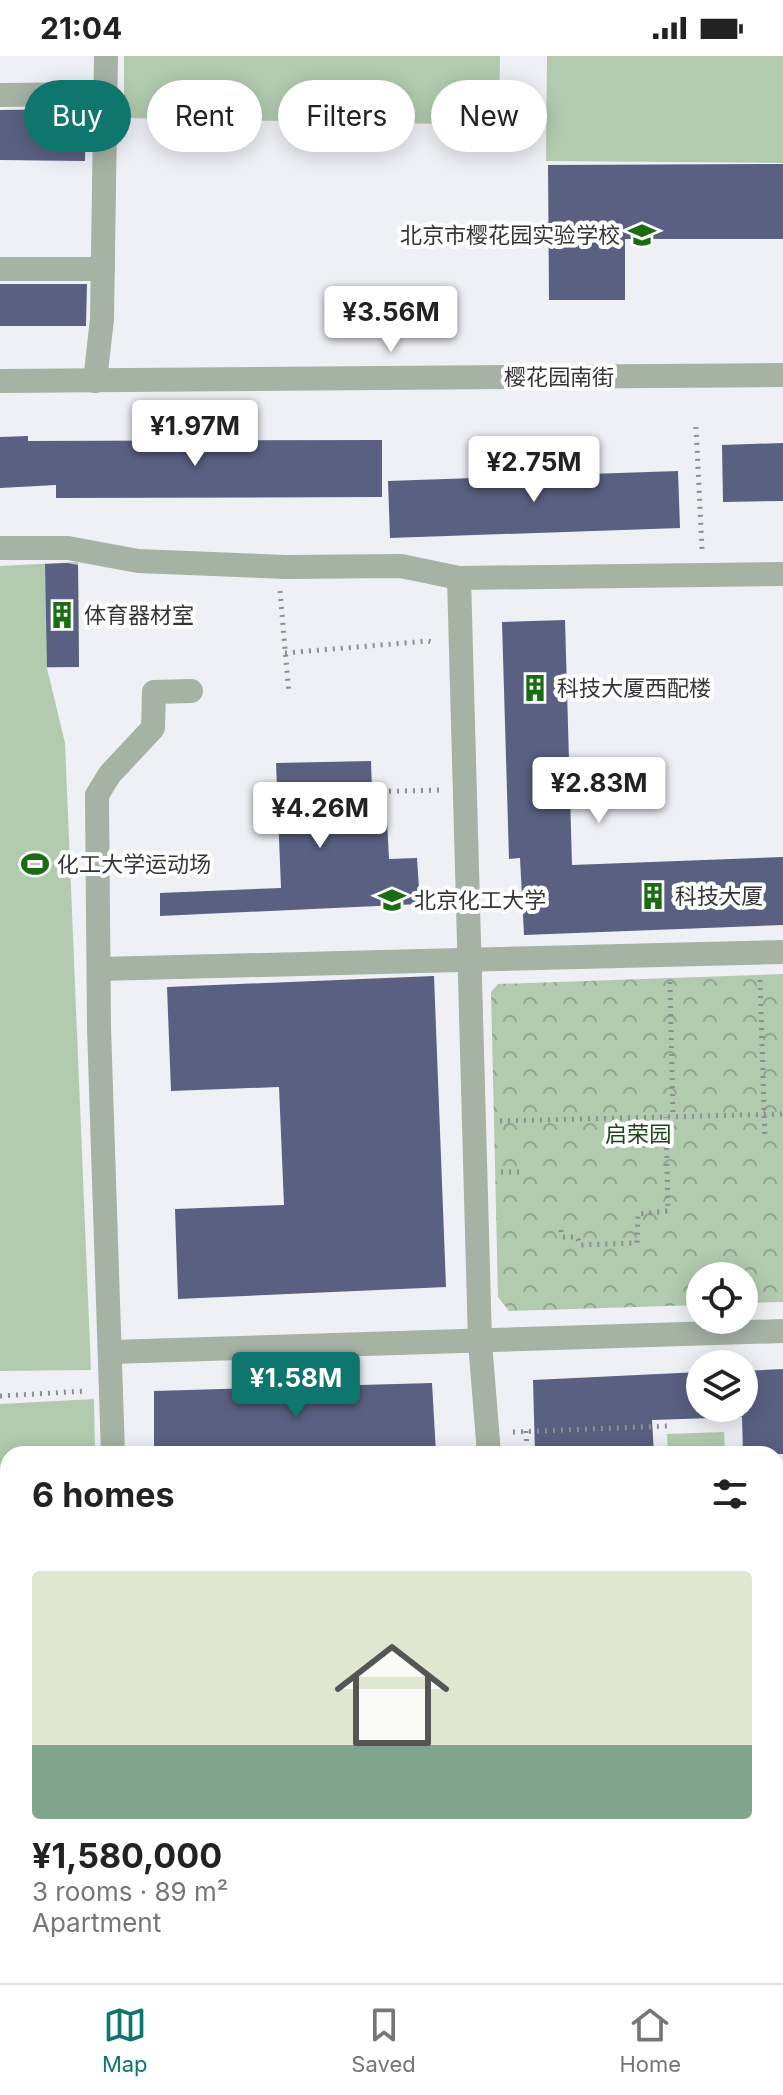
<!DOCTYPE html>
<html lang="en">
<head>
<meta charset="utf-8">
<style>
  body { margin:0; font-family:Inter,"Noto Sans SC",sans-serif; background:#f2f2f2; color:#222; height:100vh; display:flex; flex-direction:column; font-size:30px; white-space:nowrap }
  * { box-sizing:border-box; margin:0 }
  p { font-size:26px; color:#767676 }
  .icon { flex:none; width:44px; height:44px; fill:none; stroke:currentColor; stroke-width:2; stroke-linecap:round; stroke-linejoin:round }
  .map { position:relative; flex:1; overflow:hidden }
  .details { position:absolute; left:0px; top:1390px; width:784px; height:538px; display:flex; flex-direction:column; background:#fff; border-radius:24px 24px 0 0; box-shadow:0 4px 20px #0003 }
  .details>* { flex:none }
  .hud { position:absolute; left:24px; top:24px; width:736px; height:72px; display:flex; gap:16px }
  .controls { position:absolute; left:686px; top:1206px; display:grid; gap:16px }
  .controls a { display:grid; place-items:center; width:72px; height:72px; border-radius:50%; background:#fff; box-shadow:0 4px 20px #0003; font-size:40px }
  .price { position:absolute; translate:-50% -68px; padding:0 18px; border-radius:8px; background:#fff; color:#222; font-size:26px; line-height:52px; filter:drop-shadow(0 2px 4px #0008) }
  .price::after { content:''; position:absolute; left:50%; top:48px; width:24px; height:18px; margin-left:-12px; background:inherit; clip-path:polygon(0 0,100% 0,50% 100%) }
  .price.current { background:#0f766e; color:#fff }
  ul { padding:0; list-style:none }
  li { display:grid; align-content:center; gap:16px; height:424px; padding:0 32px }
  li+li { border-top:2px solid #e0e0e0 }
  li span { display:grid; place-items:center; height:248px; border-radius:8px; color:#555 }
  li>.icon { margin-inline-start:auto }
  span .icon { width:144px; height:144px; fill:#fffc; stroke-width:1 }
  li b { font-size:34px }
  h2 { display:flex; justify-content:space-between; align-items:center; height:96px; padding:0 32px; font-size:34px }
  .chip { padding:0 28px; border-radius:36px; background:#fff; box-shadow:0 4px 20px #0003; font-size:28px; line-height:72px }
  .chip.current { background:#0f766e; color:#fff }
  .status { display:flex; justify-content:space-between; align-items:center; height:56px; padding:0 40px; background:#fff; direction:ltr }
  .status svg { height:22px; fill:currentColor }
  .tab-bar { display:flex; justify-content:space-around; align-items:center; height:112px; border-top:2px solid #e0e0e0; background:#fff; font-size:22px; color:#767676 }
  .tab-bar a { display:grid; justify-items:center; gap:4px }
  .tab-bar .current { color:#0f766e }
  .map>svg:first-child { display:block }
</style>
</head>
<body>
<div class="status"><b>21:04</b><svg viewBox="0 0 49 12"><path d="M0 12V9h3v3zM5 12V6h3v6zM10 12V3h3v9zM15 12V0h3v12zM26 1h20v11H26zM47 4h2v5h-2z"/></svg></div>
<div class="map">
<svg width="783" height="1927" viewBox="0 0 783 1927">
  <defs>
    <pattern id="forest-crowns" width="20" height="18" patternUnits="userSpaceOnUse" patternTransform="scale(2)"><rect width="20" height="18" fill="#b2cbaf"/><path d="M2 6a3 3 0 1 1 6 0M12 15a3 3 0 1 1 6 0" fill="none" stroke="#92a68f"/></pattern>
  </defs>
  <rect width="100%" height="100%" fill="#eff0f5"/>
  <g fill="#b2cbaf">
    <polygon points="124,0 500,0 499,69 124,62"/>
    <polygon points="547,0 783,0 783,107 546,105"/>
    <polygon points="78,506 79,611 47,612 65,687 91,1314 0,1315 0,510"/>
    <polygon points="94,1343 95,1398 8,1398 8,1658 0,1658 0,1348"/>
    <polygon points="724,1376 725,1396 668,1398 667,1378"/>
    <polygon points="8,1811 8,1896 0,1897 0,1812"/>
    <polygon points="149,1920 355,1920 355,1927 150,1927"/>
  </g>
  <g fill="url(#forest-crowns)">
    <polygon points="783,918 783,1246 744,1247 744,1220 700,1220 700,1249 509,1255 498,1241 491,936 498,928"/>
    <polygon points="783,1585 783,1922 536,1927 536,1920 776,1920 776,1586"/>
  </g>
  <g fill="#5a6082">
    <polygon points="86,53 85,105 0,104 0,54"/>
    <polygon points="783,108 783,183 625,183 625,244 549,244 548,109"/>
    <polygon points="0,228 87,228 86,270 0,270"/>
    <polygon points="28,380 28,385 382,384 382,441 56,442 56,429 0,432 0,381"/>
    <polygon points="783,387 783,445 723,446 722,389"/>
    <polygon points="678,415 680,472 390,482 388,425"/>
    <polygon points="67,507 78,509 79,611 47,611 45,508"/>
    <polygon points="565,564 572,809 783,801 783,869 524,879 520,802 509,803 502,566"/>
    <polygon points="371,705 373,765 387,764 389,803 417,802 420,848 160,860 160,837 281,832 276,707"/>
    <polygon points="434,920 446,1231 178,1243 175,1153 284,1149 279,1031 171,1035 167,931"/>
    <polygon points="783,1313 783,1398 743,1398 742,1361 652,1364 654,1398 535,1398 533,1324 700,1316 700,1352 744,1352 744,1315"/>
    <polygon points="432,1327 436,1397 154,1398 154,1335"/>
  </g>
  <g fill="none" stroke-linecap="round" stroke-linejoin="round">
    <g stroke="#8d8e92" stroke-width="5" stroke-dasharray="2 6" stroke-linecap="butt">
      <polyline points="696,371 702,493"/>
      <polyline points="280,535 289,638"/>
      <polyline points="285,597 428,585 435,587"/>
      <polyline points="365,736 439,734"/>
      <polyline points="760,924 765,1083"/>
      <polyline points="670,926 673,1061"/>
      <polyline points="500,1065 783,1058"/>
      <polyline points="501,1116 523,1116"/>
      <polyline points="561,1174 562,1181 577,1181 580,1189 637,1187 638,1158 668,1155 666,1061"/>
      <polyline points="0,1340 87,1335"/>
      <polyline points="526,1375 527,1398"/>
      <polyline points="513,1376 668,1370"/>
      <polyline points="381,1927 382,1920"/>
    </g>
    <g stroke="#a5b2a4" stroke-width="24">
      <polyline points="0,39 105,38"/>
      <polyline points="0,213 103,213"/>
      <polyline points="0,325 783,319"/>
      <polyline points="95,325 102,263 106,0"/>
      <polyline points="0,492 68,492 138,505 285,511 401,510 459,522 783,518"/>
      <polyline points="459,522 480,1286 489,1398"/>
      <polyline points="100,913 783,896"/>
      <polyline points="111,1296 783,1275"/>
      <polyline points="113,1398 99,972 97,739 110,718 153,672 154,636 191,635"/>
      <polyline points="0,1700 8,1700"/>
      <polyline points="0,1909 8,1908"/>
      <polyline points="109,1920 109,1927"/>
      <polyline points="504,1920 505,1927"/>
    </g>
  </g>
  <defs>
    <g id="school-bare" transform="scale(2.16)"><path d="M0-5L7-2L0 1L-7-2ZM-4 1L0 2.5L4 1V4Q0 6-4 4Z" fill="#196c11" stroke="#fff" stroke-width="2.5" paint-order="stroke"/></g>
    <g id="building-bare" transform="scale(2.16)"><path d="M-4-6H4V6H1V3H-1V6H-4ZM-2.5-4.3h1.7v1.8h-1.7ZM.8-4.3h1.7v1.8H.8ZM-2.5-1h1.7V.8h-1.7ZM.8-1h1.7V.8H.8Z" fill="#196c11" stroke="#fff" stroke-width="2.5" paint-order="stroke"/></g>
    <g id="stadium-bare" transform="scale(2.16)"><path d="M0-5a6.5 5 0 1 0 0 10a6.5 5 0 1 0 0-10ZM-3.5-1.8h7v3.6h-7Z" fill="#196c11" stroke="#fff" stroke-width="2.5" paint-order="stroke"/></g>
    <g id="university-bare" transform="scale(2.16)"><path d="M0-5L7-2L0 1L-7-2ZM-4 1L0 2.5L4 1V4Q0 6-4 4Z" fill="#196c11" stroke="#fff" stroke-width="2.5" paint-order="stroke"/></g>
  </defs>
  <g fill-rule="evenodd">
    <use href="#school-bare" x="642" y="179"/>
    <use href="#building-bare" x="62" y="559"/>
    <use href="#building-bare" x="535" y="632"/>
    <use href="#stadium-bare" x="35" y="808"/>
    <use href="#building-bare" x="653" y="840"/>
    <use href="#university-bare" x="392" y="844"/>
  </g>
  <g text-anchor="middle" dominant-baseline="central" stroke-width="8" stroke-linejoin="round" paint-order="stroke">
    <g font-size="22" fill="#343537" stroke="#fff" text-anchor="start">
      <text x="620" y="179" text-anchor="end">北京市樱花园实验学校</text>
      <text x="84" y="559">体育器材室</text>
      <text x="557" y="632">科技大厦西配楼</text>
      <text x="57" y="808">化工大学运动场</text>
      <text x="675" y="840">科技大厦</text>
      <text x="414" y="844">北京化工大学</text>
    </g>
    <g font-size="22" fill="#343537" stroke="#fff">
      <text x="559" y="321">樱花园南街</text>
    </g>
    <g font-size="22" fill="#1d4519" stroke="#fff">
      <text x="638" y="1078">启荣园</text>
    </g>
  </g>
</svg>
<div class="controls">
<a><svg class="icon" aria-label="locate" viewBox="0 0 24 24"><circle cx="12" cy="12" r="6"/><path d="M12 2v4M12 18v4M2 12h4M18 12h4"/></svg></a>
<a><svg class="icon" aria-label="layers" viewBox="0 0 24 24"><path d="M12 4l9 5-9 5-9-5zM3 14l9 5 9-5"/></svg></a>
</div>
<b class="price" style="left:391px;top:298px">¥3.56M</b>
<b class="price" style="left:195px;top:412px">¥1.97M</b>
<b class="price" style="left:534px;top:448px">¥2.75M</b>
<b class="price" style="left:599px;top:769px">¥2.83M</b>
<b class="price" style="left:320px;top:794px">¥4.26M</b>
<b class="price current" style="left:296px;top:1364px">¥1.58M</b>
<div class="hud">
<a class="chip current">Buy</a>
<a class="chip">Rent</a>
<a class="chip">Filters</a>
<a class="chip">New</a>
</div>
<section class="details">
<h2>6 homes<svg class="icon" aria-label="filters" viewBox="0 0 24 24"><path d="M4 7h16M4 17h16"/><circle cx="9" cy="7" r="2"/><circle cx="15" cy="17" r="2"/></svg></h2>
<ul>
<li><span style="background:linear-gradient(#dfe7d0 70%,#7fa58c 0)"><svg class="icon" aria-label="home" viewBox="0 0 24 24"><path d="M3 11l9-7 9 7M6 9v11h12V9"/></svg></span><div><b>¥1,580,000</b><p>3 rooms · 89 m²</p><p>Apartment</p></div></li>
</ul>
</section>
</div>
<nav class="tab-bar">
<a class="current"><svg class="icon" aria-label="map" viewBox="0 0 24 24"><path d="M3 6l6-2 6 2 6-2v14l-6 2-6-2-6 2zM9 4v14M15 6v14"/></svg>Map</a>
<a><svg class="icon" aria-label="saved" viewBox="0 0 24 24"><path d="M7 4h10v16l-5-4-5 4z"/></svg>Saved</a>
<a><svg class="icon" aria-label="home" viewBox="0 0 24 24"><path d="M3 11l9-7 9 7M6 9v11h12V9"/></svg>Home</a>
</nav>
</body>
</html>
